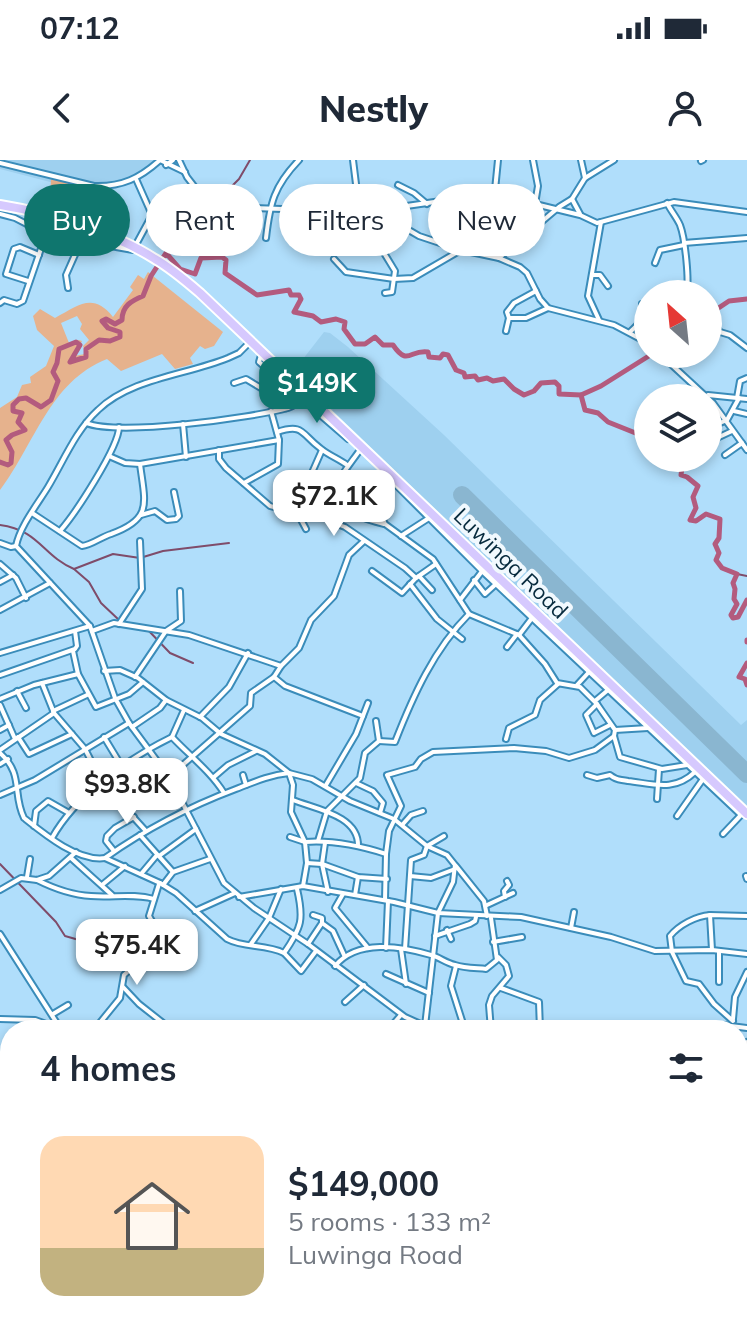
<!DOCTYPE html>
<html lang="en">
<head>
<meta charset="utf-8">
<style>
  body { margin:0; font-family:Mulish,sans-serif; background:#f6f6f7; color:#1f2937; height:100vh; display:flex; flex-direction:column; font-size:30px; white-space:nowrap }
  * { box-sizing:border-box; margin:0 }
  p { font-size:26px; color:#747a83 }
  .icon { flex:none; width:44px; height:44px; fill:none; stroke:currentColor; stroke-width:2; stroke-linecap:round; stroke-linejoin:round }
  .map { position:relative; flex:1; overflow:hidden }
  .side { position:absolute; left:0px; top:860px; width:748px; height:314px; display:flex; flex-direction:column; background:#fff; border-radius:32px 32px 0 0; box-shadow:0 4px 12px #0003 }
  .side>* { flex:none }
  .top-card { position:absolute; left:24px; top:24px; width:700px; height:72px; display:flex; gap:16px }
  .needle { width:52px; rotate:333deg }
  .fabs { position:absolute; left:634px; top:120px; display:grid; gap:16px }
  .fabs a { display:grid; place-items:center; width:88px; height:88px; border-radius:50%; background:#fff; box-shadow:0 4px 12px #0003; font-size:40px }
  .price { position:absolute; translate:-50% -68px; padding:0 18px; border-radius:16px; background:#fff; color:#222; font-size:26px; line-height:52px; filter:drop-shadow(0 2px 4px #0008) }
  .price::after { content:''; position:absolute; left:50%; top:48px; width:24px; height:18px; margin-left:-12px; background:inherit; clip-path:polygon(0 0,100% 0,50% 100%) }
  .price.active { background:#0f766e; color:#fff }
  ul { padding:0; list-style:none }
  li { display:flex; align-items:center; gap:24px; height:200px; padding:0 40px }
  li span { display:grid; place-items:center; flex:none; width:224px; height:160px; border-radius:24px; color:#555 }
  li>.icon { margin-inline-start:auto }
  span .icon { width:96px; height:96px; fill:#fffc; stroke-width:1 }
  li b { font-size:34px }
  h2 { display:flex; justify-content:space-between; align-items:center; height:96px; padding:0 40px; font-size:34px }
  .tag { padding:0 28px; border-radius:36px; background:#fff; box-shadow:0 4px 12px #0003; font-size:28px; line-height:72px }
  .tag.active { background:#0f766e; color:#fff }
  .status { display:flex; justify-content:space-between; align-items:center; height:56px; padding:0 40px; background:#fff; direction:ltr }
  .status svg { height:22px; fill:currentColor }
  header { display:flex; justify-content:space-between; align-items:center; height:104px; padding:0 40px; background:#fff; font-size:36px; font-weight:800 }
  .map>svg:first-child { display:block }
</style>
</head>
<body>
<div class="status"><b>07:12</b><svg viewBox="0 0 49 12"><path d="M0 12V9h3v3zM5 12V6h3v6zM10 12V3h3v9zM15 12V0h3v12zM26 1h20v11H26zM47 4h2v5h-2z"/></svg></div>
<header><svg class="icon" aria-label="back" viewBox="0 0 24 24"><path d="M15 5l-7 7 7 7"/></svg>Nestly<svg class="icon" aria-label="person" viewBox="0 0 24 24"><circle cx="12" cy="8" r="4"/><path d="M4 21q1-7 8-7t8 7"/></svg></header>
<div class="map">
<svg width="747" height="1173" viewBox="0 0 747 1173">
  <rect width="100%" height="100%" fill="#b0defb"/>
  <g fill="#9ed0ef">
    <polygon points="0,0 162,0 157,7 132,24 81,30 0,9"/>
    <polygon points="324,172 330,173 348,187 444,275 741,565 747,560 747,649 333,251 329,240 296,208"/>
  </g>
  <g fill="#e6b28d" fill-rule="evenodd">
    <polygon points="51,18 69,22 81,30 75,50 67,53 50,49"/>
    <path d="M148,112L223,172L214,186L205,189L200,186L190,198L193,204L175,209L162,194L121,211L107,199C49,222 35,284 0,330V248L17,237L22,225L31,223L30,217L46,206L54,186L37,170L33,156L40,149L55,158C79,145 93,132 113,157L133,130L130,127L138,115L144,119ZM77,156L82,164L80,169L89,180L83,186L85,194L74,196L82,181L79,180L69,183L61,163Z"/>
  </g>
  <g fill="none" stroke-linecap="round" stroke-linejoin="round">
    <g stroke="#7f4c6a" stroke-width="2">
      <polyline points="218,40 239,19 250,0"/>
      <polyline points="166,93 181,64 213,45"/>
      <path d="M0,365C39,370 43,396 74,409L113,394L140,398L163,391L229,383"/>
      <polyline points="74,409 89,422 101,443 119,460"/>
      <polyline points="737,414 747,416"/>
      <polyline points="147,469 170,493 193,503"/>
      <polyline points="0,704 56,762 65,776 86,782 109,795 114,803 123,807"/>
    </g>
    <g stroke="#b35b7e" stroke-width="5">
      <polyline points="708,155 729,141 747,139"/>
      <polyline points="581,235 601,226 652,194"/>
      <polyline points="660,298 682,308 681,315 687,317 698,326 693,337 696,348 690,360 696,361 706,354 720,359 719,378 715,384 719,393 716,400 722,408 737,414 733,423 735,429 734,439 737,444 731,455 733,458 738,457 747,440"/>
      <path d="M0,302L8,305L11,303L12,292L6,280L12,275L25,270L18,262L22,253L13,251V245L19,239L26,238L41,247L51,240L58,221L53,212L57,203L59,189L76,182L80,185L70,202L86,197V189L99,180L110,181L120,177V172L108,168L102,161L106,159L115,164L122,160C122,146 131,141 143,136L151,116L166,93L180,109L195,114L201,98L222,97L226,100L225,113L257,135L289,130L291,135H299L301,139L294,152L313,156L321,162L336,159L345,162L344,169L355,184H365L375,177L383,185H393C408,207 410,189 428,192L429,197L440,198L443,194L448,195L456,210L464,213L465,217L475,216L478,220L487,218L493,221L504,219L514,229L524,235L534,231L541,223L555,222L559,226V234L581,235L585,250L598,253L608,262L648,278"/>
      <polyline points="747,480 747,482"/>
      <polyline points="747,503 739,517 745,519 747,525"/>
    </g>
    <polyline stroke="#8ab6d0" stroke-width="18" points="462,335 747,614"/>
    <g stroke="#3a8cba" stroke-width="8">
      <g id="minor">
        <polyline points="160,0 185,12"/>
        <polyline points="179,0 187,17 204,39"/>
        <polyline points="353,0 357,32 365,52"/>
        <polyline points="533,0 538,26 535,44"/>
        <polyline points="581,0 585,18"/>
        <polyline points="701,1 703,0"/>
        <path d="M0,3L94,26C122,27 140,18 160,0"/>
        <polyline points="166,5 173,0"/>
        <polyline points="136,19 152,55"/>
        <polyline points="398,25 414,33 427,44"/>
        <polyline points="572,39 580,54"/>
        <polyline points="494,40 498,0"/>
        <path d="M667,43C671,51 677,58 680,65C685,78 690,123 686,134"/>
        <polyline points="371,52 370,70 395,111 392,132 385,133"/>
        <polyline points="376,52 380,57 395,62 419,76 461,90 499,98 520,107 527,113 540,139 548,148 614,165 648,183"/>
        <polyline points="0,54 15,58 46,74"/>
        <path d="M266,78C270,43 274,26 299,0"/>
        <polyline points="684,83 747,78"/>
        <polyline points="499,98 559,47 572,39 585,18 614,0"/>
        <polyline points="334,99 346,112 394,119 413,118 461,90"/>
        <polyline points="655,103 660,90 684,85"/>
        <polyline points="592,115 600,115 608,126"/>
        <polyline points="28,121 6,114 14,89 20,87 39,95"/>
        <polyline points="68,128 66,115 78,88"/>
        <polyline points="536,131 514,143 507,152 509,158 526,158 548,148"/>
        <polyline points="0,143 4,140 17,144 23,141 46,74 78,88 105,85 133,90 152,55 171,44 191,40 204,39 230,47 365,52 455,39 478,39 535,44 580,55 597,63 674,42 747,52"/>
        <polyline points="708,156 720,172 730,175 747,188"/>
        <polyline points="599,160 588,136 601,62"/>
        <polyline points="506,171 509,158"/>
        <path d="M630,172C640,163 645,158 642,144"/>
        <path d="M251,181L239,193L228,198C187,215 131,218 98,250C76,270 63,302 48,327C37,345 20,366 16,386L90,466L115,538L129,563L169,617L224,723L254,748L308,784L405,857L425,866L443,870"/>
        <polyline points="262,192 259,202 348,279"/>
        <polyline points="660,194 713,243 747,290"/>
        <polyline points="234,223 246,219 271,234 286,248"/>
        <polyline points="708,235 747,239"/>
        <polyline points="737,238 740,221 747,218"/>
        <polyline points="734,251 747,254"/>
        <path d="M86,263C120,276 251,258 288,248C294,246 299,242 303,238"/>
        <polyline points="183,264 186,297"/>
        <polyline points="711,267 717,278 732,271"/>
        <polyline points="708,268 727,260 739,238"/>
        <path d="M277,272C304,263 301,274 320,288C328,295 339,299 347,305"/>
        <path d="M362,287C346,311 320,334 337,364L345,367L405,408L416,418"/>
        <polyline points="219,290 219,299 226,308 270,346 298,354 306,369"/>
        <polyline points="725,295 742,283"/>
        <polyline points="109,296 125,303 140,304 279,280"/>
        <polyline points="394,322 374,341 385,364 433,399 469,454 519,475 545,504 557,523 580,527 597,544 615,570 614,576 620,597 662,609 687,605"/>
        <polyline points="244,323 278,304 279,280 271,251"/>
        <polyline points="395,324 482,411 741,655 744,653"/>
        <path d="M374,341C366,337 359,337 354,346C357,360 372,360 384,364"/>
        <polyline points="289,352 299,342 322,290"/>
        <path d="M32,353L82,386C92,385 101,377 111,374C153,359 145,343 140,304"/>
        <polyline points="141,355 155,351 167,360 176,359 179,356 174,332"/>
        <path d="M60,371C75,354 119,287 119,267"/>
        <polyline points="401,376 429,358"/>
        <polyline points="0,383 11,387 16,386"/>
        <polyline points="0,404 16,418 26,438"/>
        <polyline points="372,411 402,433 416,418 436,404"/>
        <polyline points="419,416 432,430"/>
        <polyline points="474,420 485,434 496,424"/>
        <polyline points="0,422 13,415"/>
        <polyline points="410,424 437,459 462,479"/>
        <polyline points="460,440 483,410"/>
        <polyline points="0,450 50,423"/>
        <polyline points="119,464 142,429 140,381"/>
        <polyline points="92,471 114,463 189,475 281,506 274,517"/>
        <polyline points="519,475 532,458"/>
        <polyline points="507,487 517,474"/>
        <polyline points="73,491 78,514 96,547 129,534 143,522"/>
        <polyline points="0,493 90,466"/>
        <polyline points="281,506 299,488 311,460 334,436 349,395 364,381"/>
        <polyline points="0,515 75,489 77,486 75,471"/>
        <polyline points="135,517 166,471 181,461 180,431"/>
        <polyline points="42,523 54,553 85,589 103,624 145,670"/>
        <polyline points="577,525 589,512"/>
        <polyline points="17,531 26,548"/>
        <polyline points="0,539 34,525 78,514"/>
        <polyline points="595,541 608,530"/>
        <polyline points="597,544 586,555 594,573 610,565"/>
        <polyline points="0,545 15,579"/>
        <polyline points="53,551 87,535"/>
        <polyline points="363,556 368,543"/>
        <polyline points="200,557 229,527 248,493"/>
        <polyline points="132,567 160,548 166,540"/>
        <polyline points="0,570 9,565"/>
        <polyline points="615,570 648,568"/>
        <polyline points="18,577 29,594 72,574"/>
        <polyline points="104,577 121,605"/>
        <path d="M172,577C190,596 211,612 224,633"/>
        <polyline points="506,579 509,568 535,555 540,540 558,524"/>
        <path d="M379,581L395,582C413,536 434,489 469,454"/>
        <polyline points="0,590 54,553"/>
        <path d="M0,593C24,614 12,634 24,658C44,674 78,702 105,698C146,669 188,647 236,629C254,622 270,615 289,613L265,594L221,574L202,558L166,540L138,518L120,510L104,511"/>
        <polyline points="0,604 8,599"/>
        <polyline points="243,615 246,625"/>
        <path d="M587,615L597,618L610,615C617,621 620,619 628,621C654,624 674,632 695,612"/>
        <polyline points="169,617 250,546 251,533 274,517 285,526 363,556 356,574 326,625"/>
        <polyline points="214,617 228,605 256,591"/>
        <polyline points="356,623 373,631 383,643 380,653"/>
        <polyline points="0,635 35,620 129,563"/>
        <polyline points="118,639 143,616 163,605"/>
        <polyline points="657,639 659,609"/>
        <path d="M293,640C315,649 359,655 358,686"/>
        <polyline points="677,656 703,619"/>
        <polyline points="403,664 411,655 423,651"/>
        <polyline points="34,666 36,651 48,641 69,653"/>
        <polyline points="723,674 741,655"/>
        <polyline points="140,675 173,712"/>
        <polyline points="290,677 305,682"/>
        <path d="M52,678C76,635 129,598 172,577L184,550"/>
        <polyline points="318,681 327,651 360,618 365,593 379,581 376,561"/>
        <polyline points="305,682 291,652 293,625 289,613 312,619 350,641 394,659 427,686 447,695 455,705 453,722 438,753 425,866"/>
        <polyline points="325,683 322,704 328,732"/>
        <polyline points="114,691 106,681 107,676 115,668 134,657"/>
        <polyline points="386,694 389,671 401,646 387,615 415,607 421,599 433,592 514,588 546,591 569,598 595,590 614,576"/>
        <polyline points="159,696 196,669"/>
        <polyline points="71,698 112,735"/>
        <polyline points="105,698 160,723"/>
        <polyline points="307,703 322,704 358,717 387,719"/>
        <polyline points="456,706 484,741 487,756"/>
        <polyline points="141,714 157,695"/>
        <polyline points="410,716 431,718 455,709"/>
        <polyline points="746,716 747,719"/>
        <polyline points="27,717 30,699"/>
        <path d="M37,720C55,729 71,735 91,736C113,738 132,733 154,739"/>
        <path d="M160,723L176,733L227,779C244,788 266,784 284,793C302,767 304,759 297,729"/>
        <polyline points="102,725 125,706"/>
        <polyline points="163,725 173,712 210,699"/>
        <path d="M303,726L307,703L305,682C331,680 361,686 386,694L385,740"/>
        <polyline points="0,730 21,718 37,720 49,716 76,692"/>
        <polyline points="343,734 335,748 368,788"/>
        <polyline points="355,735 358,717"/>
        <polyline points="239,737 303,726 394,742 438,753 521,757 611,777 655,791 712,790 747,794"/>
        <polyline points="505,737 504,731 509,725 507,721"/>
        <polyline points="487,745 513,733"/>
        <polyline points="195,751 235,733"/>
        <polyline points="313,755 322,758 322,763 333,771 344,795"/>
        <path d="M710,755C696,756 679,765 670,776L672,792L686,821L699,824L714,844L733,861"/>
        <polyline points="571,768 574,752"/>
        <polyline points="447,770 451,779"/>
        <polyline points="0,774 60,868"/>
        <polyline points="435,776 470,764 475,761 476,757"/>
        <polyline points="493,782 522,777"/>
        <polyline points="251,784 269,758 281,729"/>
        <polyline points="308,784 322,763"/>
        <polyline points="386,788 388,741"/>
        <polyline points="401,789 406,824"/>
        <polyline points="405,789 411,700 424,695 427,686 444,676"/>
        <polyline points="712,790 710,755 747,756"/>
        <polyline points="284,793 301,811 316,791"/>
        <path d="M335,806C357,779 401,786 431,795C439,797 446,803 455,805C464,808 476,808 486,809L497,800L491,758"/>
        <polyline points="456,806 451,826 465,870"/>
        <polyline points="386,814 429,833"/>
        <polyline points="719,822 719,791"/>
        <polyline points="123,827 139,844 172,870"/>
        <polyline points="501,828 539,842 540,870"/>
        <polyline points="345,842 364,825"/>
        <polyline points="53,854 68,845"/>
        <polyline points="0,859 35,860 63,870"/>
        <polyline points="733,859 735,837 747,812"/>
        <polyline points="94,870 120,838 124,815 141,800 159,773 149,756 159,724"/>
        <polyline points="388,870 401,855"/>
        <polyline points="491,870 489,845 492,836 509,816 506,805 498,797"/>
        <polyline points="668,870 723,865 747,868"/>
        <polyline points="738,889 747,882"/>
        <polyline points="5,921 10,929"/>
        <polyline points="0,940 10,956"/>
        <polyline points="0,965 10,966"/>
        <polyline points="0,997 10,995"/>
        <polyline points="738,997 747,993"/>
        <polyline points="745,1038 747,1039"/>
        <polyline points="0,1072 10,1068"/>
        <polyline points="738,1089 747,1079"/>
        <polyline points="0,1145 10,1150"/>
        <polyline points="738,1159 747,1167"/>
        <polyline points="740,1161 747,1153"/>
        <polyline points="29,1164 50,1172 60,1164"/>
        <polyline points="239,1164 244,1173"/>
        <polyline points="710,1164 716,1173"/>
        <polyline points="172,1167 183,1173"/>
        <polyline points="50,1172 58,1173"/>
        <polyline points="113,1173 115,1164"/>
        <polyline points="169,1173 173,1164"/>
        <polyline points="217,1173 222,1164"/>
        <polyline points="264,1173 268,1166"/>
        <polyline points="449,1173 452,1164"/>
        <polyline points="521,1173 521,1164"/>
        <polyline points="539,1173 559,1164"/>
        <polyline points="662,1173 670,1164"/>
      </g>
    </g>
    <g stroke="#fff" stroke-width="12">
      <path id="highway" d="M0,45C49,53 113,72 155,99C171,108 186,121 200,133L747,654"/>
    </g>
    <use href="#minor" stroke="#fff" stroke-width="4"/>
    <use href="#highway" stroke="#d6c9fe" stroke-width="8"/>
  </g>
  <g text-anchor="middle" dominant-baseline="central" stroke-width="8" stroke-linejoin="round" paint-order="stroke">
    <g font-size="22" fill="#062a3d" stroke="#f1f9fe">
      <text transform="translate(511 403) rotate(44)">Luwinga Road</text>
    </g>
  </g>
</svg>
<div class="fabs">
<a><svg class="needle" viewBox="-14 -14 28 28"><path d="M0-13l5 13h-10z" fill="#e53935"/><path d="M0 13l5-13h-10z" fill="#747a83"/></svg></a>
<a><svg class="icon" aria-label="layers" viewBox="0 0 24 24"><path d="M12 4l9 5-9 5-9-5zM3 14l9 5 9-5"/></svg></a>
</div>
<b class="price active" style="left:317px;top:265px">$149K</b>
<b class="price" style="left:334px;top:378px">$72.1K</b>
<b class="price" style="left:127px;top:666px">$93.8K</b>
<b class="price" style="left:137px;top:827px">$75.4K</b>
<div class="top-card">
<a class="tag active">Buy</a>
<a class="tag">Rent</a>
<a class="tag">Filters</a>
<a class="tag">New</a>
</div>
<section class="side">
<h2>4 homes<svg class="icon" aria-label="filters" viewBox="0 0 24 24"><path d="M4 7h16M4 17h16"/><circle cx="9" cy="7" r="2"/><circle cx="15" cy="17" r="2"/></svg></h2>
<ul>
<li><span style="background:linear-gradient(#ffd9b3 70%,#c2b280 0)"><svg class="icon" aria-label="home" viewBox="0 0 24 24"><path d="M3 11l9-7 9 7M6 9v11h12V9"/></svg></span><div><b>$149,000</b><p>5 rooms · 133 m²</p><p>Luwinga Road</p></div></li>
</ul>
</section>
</div>
</body>
</html>
